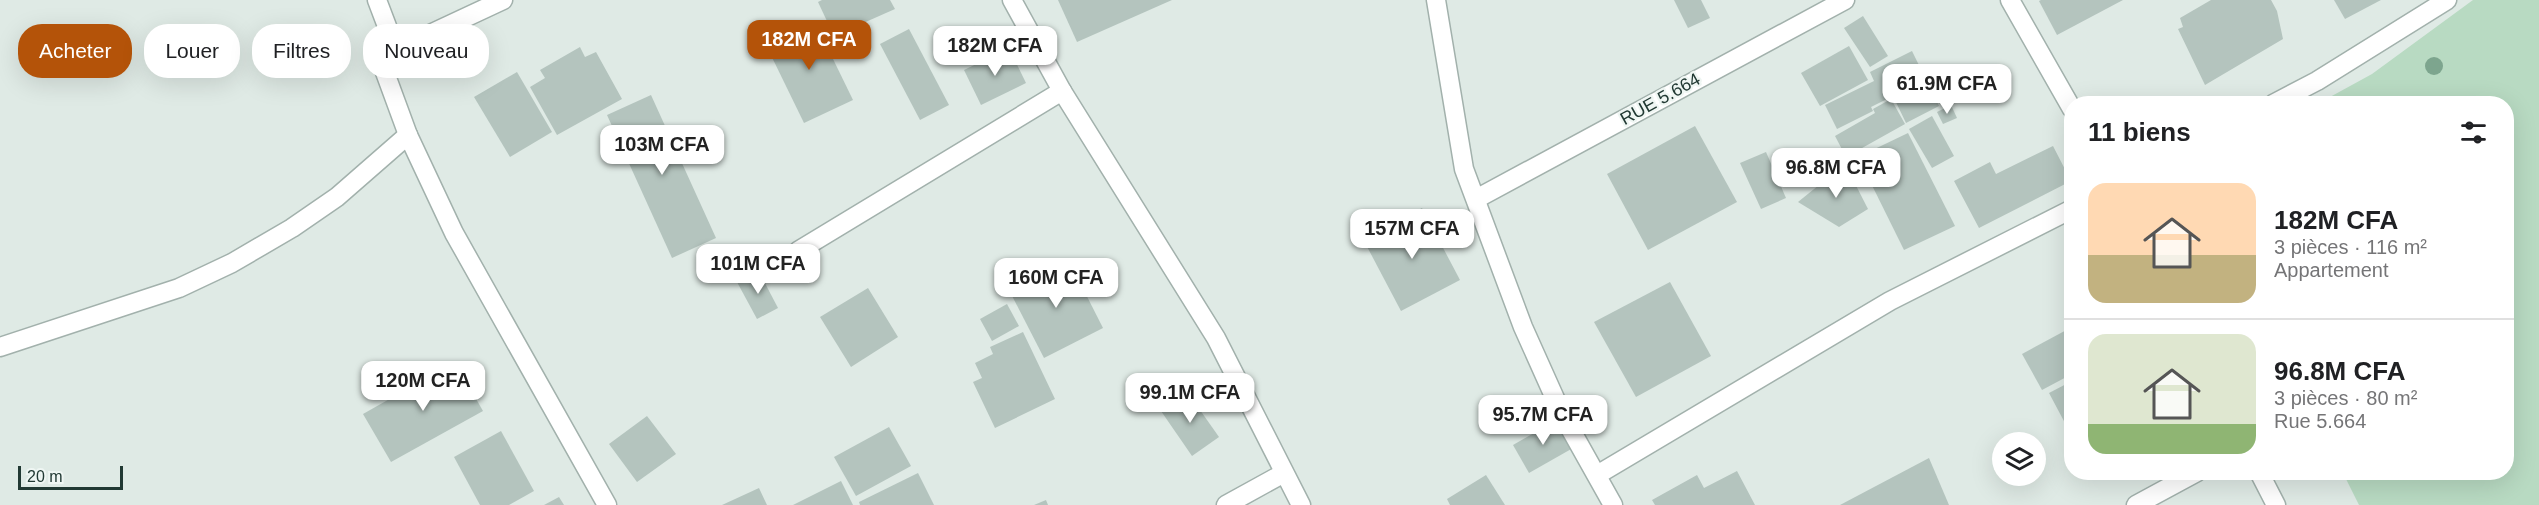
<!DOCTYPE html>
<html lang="fr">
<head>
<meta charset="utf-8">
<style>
  body { margin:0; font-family:Arial,sans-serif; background:#f6f6f6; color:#202124; height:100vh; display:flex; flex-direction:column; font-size:22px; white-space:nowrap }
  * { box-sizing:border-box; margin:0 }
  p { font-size:20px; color:#757577 }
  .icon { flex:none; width:33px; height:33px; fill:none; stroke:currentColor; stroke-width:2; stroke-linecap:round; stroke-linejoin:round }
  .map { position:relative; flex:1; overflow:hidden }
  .panel { position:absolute; left:2064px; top:96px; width:450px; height:384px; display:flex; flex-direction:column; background:#fff; border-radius:24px; box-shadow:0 6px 24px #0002 }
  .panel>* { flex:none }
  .top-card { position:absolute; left:18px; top:24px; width:570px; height:54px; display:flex; gap:12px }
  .controls { position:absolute; left:1992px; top:432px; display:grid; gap:12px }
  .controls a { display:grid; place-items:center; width:54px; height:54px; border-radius:50%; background:#fff; box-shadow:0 6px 24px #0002; font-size:30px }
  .scale { position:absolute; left:18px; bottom:15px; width:105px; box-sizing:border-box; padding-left:6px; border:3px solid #213933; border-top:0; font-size:16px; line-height:21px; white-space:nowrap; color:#213933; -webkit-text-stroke:4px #eff6f3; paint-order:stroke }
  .price { position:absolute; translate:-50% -51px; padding:0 14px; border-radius:12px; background:#fff; color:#222; font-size:20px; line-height:39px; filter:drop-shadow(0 2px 3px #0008) }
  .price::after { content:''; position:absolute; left:50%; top:36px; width:18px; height:14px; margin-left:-9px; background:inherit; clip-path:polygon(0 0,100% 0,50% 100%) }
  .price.current { background:#b45309; color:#fff }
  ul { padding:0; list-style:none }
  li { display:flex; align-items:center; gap:18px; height:150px; padding:0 24px }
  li+li { border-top:2px solid #e0e0e0 }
  li span { display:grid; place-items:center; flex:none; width:168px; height:120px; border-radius:18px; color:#555 }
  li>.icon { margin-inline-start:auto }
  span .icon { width:72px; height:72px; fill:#fffc; stroke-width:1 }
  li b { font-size:26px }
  h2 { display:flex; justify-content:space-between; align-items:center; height:72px; padding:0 24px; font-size:26px }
  .tag { padding:0 21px; border-radius:24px; background:#fff; box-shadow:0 6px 24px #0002; font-size:21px; line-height:54px }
  .tag.current { background:#b45309; color:#fff }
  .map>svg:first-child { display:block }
</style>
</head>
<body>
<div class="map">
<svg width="2539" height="505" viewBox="0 0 2539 505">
  <rect width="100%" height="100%" fill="#dfeae5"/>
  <polygon fill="#b8dac2" points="2473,0 2539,0 2539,505 2359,505 2343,473 2506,472 2506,104 2319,103 2372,74"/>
  <g fill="#b4c4be">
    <polygon points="822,0 890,0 895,9 834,36 818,2"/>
    <polygon points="1058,0 1172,0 1077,42"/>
    <polygon points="1674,0 1701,0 1710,18 1688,28"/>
    <polygon points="2041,0 2123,0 2057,35 2039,1"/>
    <polygon points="2211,0 2271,0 2277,11 2283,39 2205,85 2178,29 2183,27 2180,18"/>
    <polygon points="2334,0 2381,0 2345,19"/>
    <polygon points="1863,16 1888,56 1870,67 1844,28"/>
    <polygon points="814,20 853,100 804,123 765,43"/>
    <polygon points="909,29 949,105 920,120 880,44"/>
    <polygon points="1849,46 1868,80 1820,106 1801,73"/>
    <polygon points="580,47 585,57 596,52 622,99 557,135 530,87 545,78 540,70"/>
    <polygon points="1009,48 1026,83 981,105 964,70"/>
    <polygon points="1912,51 1939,106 1906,123 1893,96 1871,107 1873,111 1837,129 1825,105 1874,81 1870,72"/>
    <polygon points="517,72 552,132 510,157 474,97"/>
    <polygon points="651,95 716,238 672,258 607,115"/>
    <polygon points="1891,99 1905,124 1846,157 1835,136 1875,113 1873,109"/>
    <polygon points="1951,105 1957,118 1943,124 1937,112"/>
    <polygon points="1932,116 1954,156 1932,168 1909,129"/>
    <polygon points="1695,126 1737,202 1648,250 1607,174"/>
    <polygon points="1908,133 1955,226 1904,250 1858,157"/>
    <polygon points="2053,146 2071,181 1979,228 1954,181 1990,162 1996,174"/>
    <polygon points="1766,152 1786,198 1761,209 1740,163"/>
    <polygon points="1845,164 1868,209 1839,227 1798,202"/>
    <polygon points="1422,208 1460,280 1401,311 1363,239"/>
    <polygon points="1068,259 1103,328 1044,358 1009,290"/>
    <polygon points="758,270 778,308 757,319 737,282"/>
    <polygon points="1670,282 1711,356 1636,397 1594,322"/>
    <polygon points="868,288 898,337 851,367 820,317"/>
    <polygon points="1007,304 1019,326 992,341 980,319"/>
    <polygon points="2072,327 2072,374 2042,390 2022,354"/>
    <polygon points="1023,332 1055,399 995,428 973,382 982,378 975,363 993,354 990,347"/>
    <polygon points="455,362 483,411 391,462 363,414"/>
    <polygon points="2072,381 2072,422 2066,425 2049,393"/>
    <polygon points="1188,393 1219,437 1192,456 1161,411"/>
    <polygon points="647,416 676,454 637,482 609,444"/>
    <polygon points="1558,419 1573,448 1529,473 1513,445"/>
    <polygon points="889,427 911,466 856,496 834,457"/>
    <polygon points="501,431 534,491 509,505 480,505 454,457"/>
    <polygon points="1929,458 1949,505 1840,505"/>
    <polygon points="1737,471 1755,505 1655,505 1652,500 1697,475 1704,488"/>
    <polygon points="918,473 934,505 860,505 859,502"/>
    <polygon points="1486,475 1505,505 1450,505 1447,499"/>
    <polygon points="841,481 853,505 793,505"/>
    <polygon points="759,488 767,505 722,505"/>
    <polygon points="559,497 564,505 544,505"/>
    <polygon points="1046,500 1048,505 1034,505"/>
  </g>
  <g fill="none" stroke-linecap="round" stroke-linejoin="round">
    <g stroke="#a2b1ac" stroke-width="21">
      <g id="minor">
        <polyline points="377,0 396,50"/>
        <polyline points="503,0 396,50 386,58 383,67 408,135 454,233 607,505"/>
        <polyline points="1012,0 1062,91 1216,338 1301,505"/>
        <polyline points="1436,0 1464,169 1523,327 1562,414 1613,505"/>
        <polyline points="2010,0 2072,109"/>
        <polyline points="2273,104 2317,81 2447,0"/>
        <polyline points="1476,199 1845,0"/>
        <polyline points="798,251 1062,91"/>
        <polyline points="0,347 179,288 232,263 292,228 337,197 408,135"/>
        <polyline points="2259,472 2276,505"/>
        <polyline points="1597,475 1890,301 2072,209"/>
        <polyline points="1226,505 1284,473"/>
        <polyline points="2136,505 2197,472"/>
      </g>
    </g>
    <use href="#minor" stroke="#fff" stroke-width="18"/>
  </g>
  <circle fill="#7da58e" cx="2434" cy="66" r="9"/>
  <g text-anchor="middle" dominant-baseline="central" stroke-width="4.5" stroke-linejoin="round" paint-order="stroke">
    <g font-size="18" fill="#213933" stroke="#eff6f3">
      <text transform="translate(1660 99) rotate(-29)">RUE 5.664</text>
    </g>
  </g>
</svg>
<div class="controls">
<a><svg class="icon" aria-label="layers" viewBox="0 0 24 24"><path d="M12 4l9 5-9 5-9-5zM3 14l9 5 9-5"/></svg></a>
</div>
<div class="scale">20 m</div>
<b class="price current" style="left:809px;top:71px">182M CFA</b>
<b class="price" style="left:995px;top:77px">182M CFA</b>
<b class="price" style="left:1947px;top:115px">61.9M CFA</b>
<b class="price" style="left:662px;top:176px">103M CFA</b>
<b class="price" style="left:1836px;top:199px">96.8M CFA</b>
<b class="price" style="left:1412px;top:260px">157M CFA</b>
<b class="price" style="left:758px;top:295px">101M CFA</b>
<b class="price" style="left:1056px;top:309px">160M CFA</b>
<b class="price" style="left:423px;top:412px">120M CFA</b>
<b class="price" style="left:1190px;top:424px">99.1M CFA</b>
<b class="price" style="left:1543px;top:446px">95.7M CFA</b>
<div class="top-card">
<a class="tag current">Acheter</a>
<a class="tag">Louer</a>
<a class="tag">Filtres</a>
<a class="tag">Nouveau</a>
</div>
<section class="panel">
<h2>11 biens<svg class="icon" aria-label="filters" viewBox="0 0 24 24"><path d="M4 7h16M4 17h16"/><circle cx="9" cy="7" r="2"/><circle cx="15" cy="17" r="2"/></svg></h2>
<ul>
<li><span style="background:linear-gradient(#ffd9b3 60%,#c2b280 0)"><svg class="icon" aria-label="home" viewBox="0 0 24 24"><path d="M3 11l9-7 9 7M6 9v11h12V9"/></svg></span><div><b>182M CFA</b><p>3 pièces · 116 m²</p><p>Appartement</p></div></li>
<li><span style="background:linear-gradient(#dfe7d0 75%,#8fb573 0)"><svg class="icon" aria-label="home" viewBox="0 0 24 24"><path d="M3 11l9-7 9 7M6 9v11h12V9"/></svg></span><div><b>96.8M CFA</b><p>3 pièces · 80 m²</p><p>Rue 5.664</p></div></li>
</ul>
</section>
</div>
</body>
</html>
